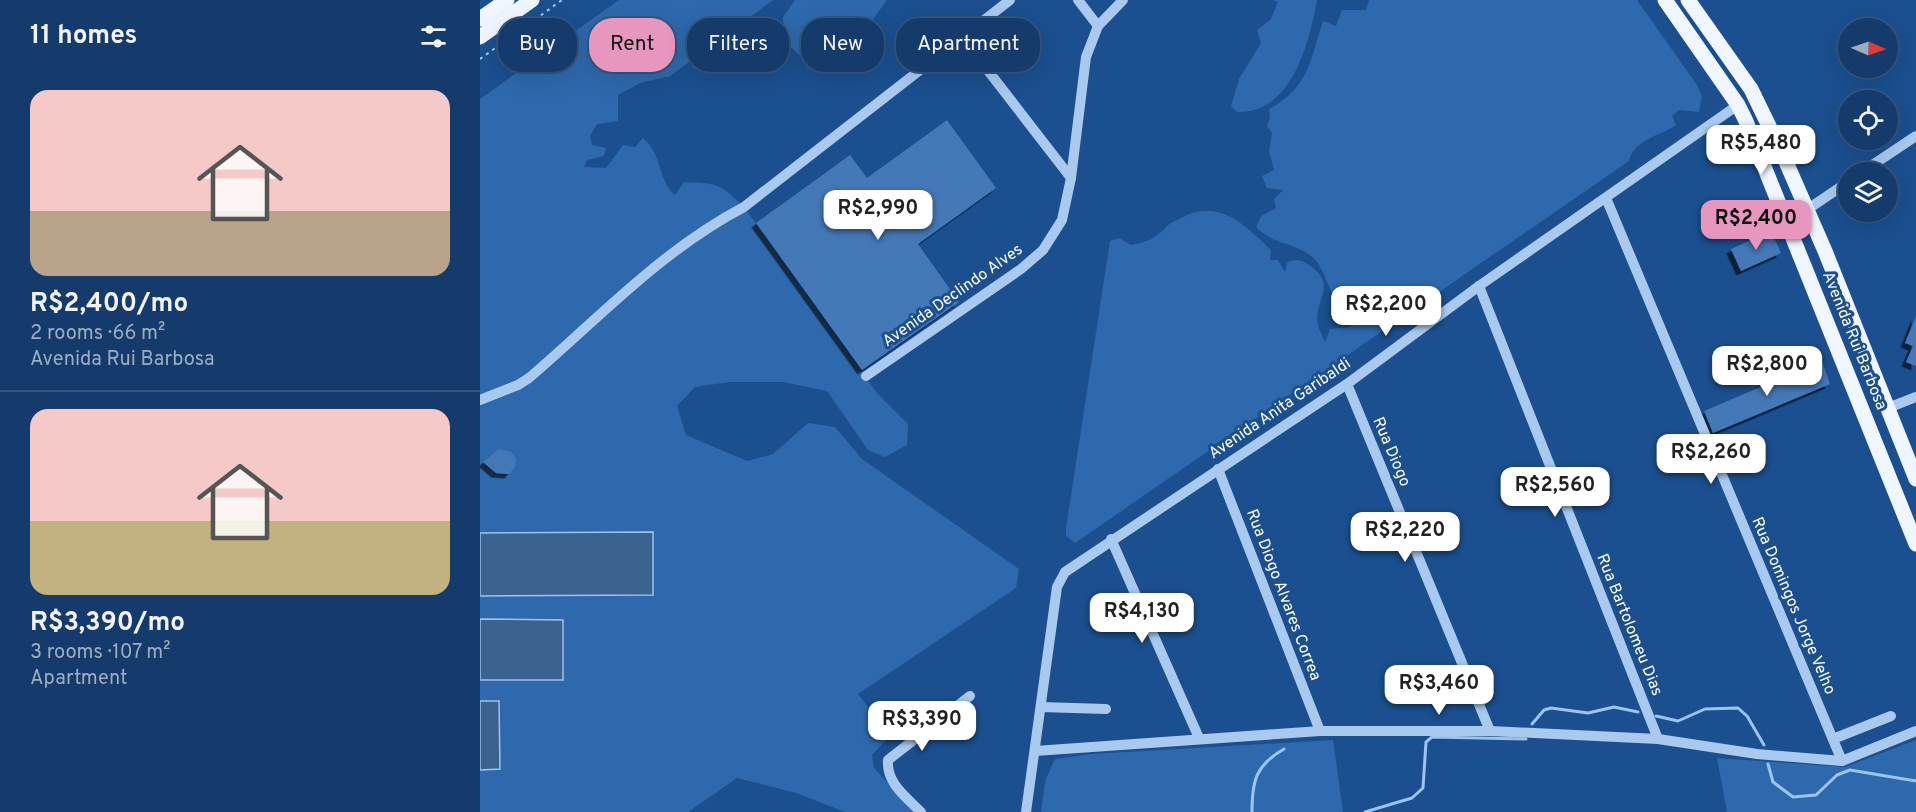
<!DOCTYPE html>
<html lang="en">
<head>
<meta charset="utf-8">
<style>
  body { margin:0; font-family:Overpass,sans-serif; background:#1d4271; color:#f1f3f6; height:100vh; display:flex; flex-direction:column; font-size:22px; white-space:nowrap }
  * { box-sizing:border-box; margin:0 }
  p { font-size:20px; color:#9dadc1 }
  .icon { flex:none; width:33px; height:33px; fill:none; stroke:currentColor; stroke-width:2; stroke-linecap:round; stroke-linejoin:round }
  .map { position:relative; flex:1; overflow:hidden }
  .details { display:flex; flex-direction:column; background:#143b6b; width:480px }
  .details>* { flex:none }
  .banner { position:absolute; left:18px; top:18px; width:570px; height:54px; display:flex; gap:12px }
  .needle { width:39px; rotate:92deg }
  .buttons { position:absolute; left:1358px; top:18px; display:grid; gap:12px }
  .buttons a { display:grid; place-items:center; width:60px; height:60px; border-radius:50%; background:#143b6b; box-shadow:0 6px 24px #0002,0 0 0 2px #33557e; font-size:30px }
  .price { position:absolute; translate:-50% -51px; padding:0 14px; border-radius:12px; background:#fff; color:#222; font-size:20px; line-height:39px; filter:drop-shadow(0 2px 3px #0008) }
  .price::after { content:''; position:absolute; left:50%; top:36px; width:18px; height:14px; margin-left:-9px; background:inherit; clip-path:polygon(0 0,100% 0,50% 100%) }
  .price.active { background:#e797bd; color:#111 }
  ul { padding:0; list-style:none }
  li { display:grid; align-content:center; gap:12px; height:318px; padding:0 30px }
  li+li { border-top:2px solid #33557e }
  li span { display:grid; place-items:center; height:186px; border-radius:18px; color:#555 }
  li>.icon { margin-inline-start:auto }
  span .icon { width:108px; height:108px; fill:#fffc; stroke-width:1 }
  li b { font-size:26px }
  h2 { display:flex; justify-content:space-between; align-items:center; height:72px; padding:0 30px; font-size:26px }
  .chip { padding:0 21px; border-radius:24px; background:#143b6b; box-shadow:0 6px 24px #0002,0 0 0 2px #33557e; font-size:21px; line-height:54px }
  .chip.active { background:#e797bd; color:#111 }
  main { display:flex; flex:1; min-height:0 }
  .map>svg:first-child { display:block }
</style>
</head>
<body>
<main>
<section class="details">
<h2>11 homes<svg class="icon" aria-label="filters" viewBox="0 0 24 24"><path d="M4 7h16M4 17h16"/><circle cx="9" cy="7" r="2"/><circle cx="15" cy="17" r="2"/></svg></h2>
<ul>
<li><span style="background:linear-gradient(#f6c9c9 65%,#b9a48a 0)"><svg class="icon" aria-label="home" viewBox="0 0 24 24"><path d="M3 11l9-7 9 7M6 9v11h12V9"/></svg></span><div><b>R$2,400/mo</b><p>2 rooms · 66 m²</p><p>Avenida Rui Barbosa</p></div></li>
<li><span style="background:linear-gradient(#f6c9c9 60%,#c2b280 0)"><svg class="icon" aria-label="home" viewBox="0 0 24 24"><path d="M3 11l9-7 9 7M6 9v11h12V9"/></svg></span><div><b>R$3,390/mo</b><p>3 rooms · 107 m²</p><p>Apartment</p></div></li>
</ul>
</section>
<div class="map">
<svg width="1436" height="812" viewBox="0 0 1436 812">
  <defs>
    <filter id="shadow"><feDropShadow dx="-4.5" dy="4.5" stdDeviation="0" flood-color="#0009"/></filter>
  </defs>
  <rect width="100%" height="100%" fill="#1b4f8f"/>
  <g fill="#2e69ad">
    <path d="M139,0H293L190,76L160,83L138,95V121L117,124L110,136L112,145L126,148L124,156L107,160L104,167L126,168L143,145L155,147L163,138C183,155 177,179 195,195L204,182C240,183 243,185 267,211L397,393L428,424L427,445L405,457L388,450L347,391L303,382H250L215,387L197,406L206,435L267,461L293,454L328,423L355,427L382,459L539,569L536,588L378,694L410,736L392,755L394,768L434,812H365L316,793L257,778L208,812H0V99Z"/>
    <polygon points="315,0 407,0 391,22 325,60 305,42 303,17"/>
    <path d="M793,0H837C829,43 812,114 757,112L751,106L759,79L781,43L777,30L791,19L798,2Z"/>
    <path d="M889,0H1157L1217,85L1222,96L1219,112L1199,110L1192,116L1196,125C1179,137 1155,138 1149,161L595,543L586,536V528L630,241L639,238L651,245C667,242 676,238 687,226C691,222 702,218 707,215C742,200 767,227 791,250L790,260H798L805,272L807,263C815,258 821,260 829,265C857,284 837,297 837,320C837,326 843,336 845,342L850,329L870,327L884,294L860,302C846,292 847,268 830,255C814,243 792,244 776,227L781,216L796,208L794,199L803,190L787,188L782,176L794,170L789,151L792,133L787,126L790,118L789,109C829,88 830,60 843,21L856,26L862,10H886Z"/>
    <polygon points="853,740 863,812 561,812 565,781 575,759 611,754"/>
    <polygon points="1436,740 1436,812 1247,812 1237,758 1365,767"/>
  </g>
  <g fill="#3c6290" stroke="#9cc4f0" stroke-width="1.5">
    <polygon points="173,532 173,595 0,596 0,533"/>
    <polygon points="0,619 83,620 83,680 0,680"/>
    <polygon points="0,701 19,701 20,769 0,770"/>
  </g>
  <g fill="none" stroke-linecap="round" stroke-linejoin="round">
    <g stroke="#9cc4f0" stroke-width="3">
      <polyline points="1176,716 1198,721 1225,709 1258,708 1267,716 1284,745"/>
      <polyline points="1052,724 1064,710 1071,708 1108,713 1134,707 1158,712"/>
      <polyline points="1288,764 1293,782 1313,797 1336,795 1357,775 1370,770 1436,781"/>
      <path d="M772,812C772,780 776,765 804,749"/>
      <polyline points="885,812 932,798 943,788 946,742 952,737 1046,739"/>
    </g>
  </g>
  <g fill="#4478b7" filter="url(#shadow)">
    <polygon points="467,120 516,188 438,244 479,302 382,370 276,223 370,155 387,178"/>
    <polygon points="1291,231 1301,253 1261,271 1251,249"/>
    <polygon points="1436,316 1436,366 1426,362 1433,346 1425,343"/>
    <polygon points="1342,361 1350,384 1233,433 1224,411"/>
    <polygon points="19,449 31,452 36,459 35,467 29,474 16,473 3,462"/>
  </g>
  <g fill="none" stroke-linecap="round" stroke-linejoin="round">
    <polyline stroke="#a9c9ee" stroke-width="2" stroke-dasharray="3 4.5" stroke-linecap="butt" points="0,59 82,0"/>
    <g stroke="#a9c9ee" stroke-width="10">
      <polyline points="598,0 618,26"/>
      <polyline points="482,37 591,178"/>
      <polyline points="1382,172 1436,136"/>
      <polyline points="1126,198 1362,761"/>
      <polyline points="1328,209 1368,182"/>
      <polyline points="999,286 1178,739"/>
      <polyline points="386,376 541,269 563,250 582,220 591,178 606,57 618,26 643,0"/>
      <polyline points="867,384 1010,731"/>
      <path d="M0,400L38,385L49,378C119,318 182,250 264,207L530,0"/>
      <polyline points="1408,408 1436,397"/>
      <polyline points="738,469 840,731"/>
      <polyline points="631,539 719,738"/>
      <polyline points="561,707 626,709"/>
      <polyline points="1353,739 1411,716"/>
      <polyline points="555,751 840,731 1010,731 1178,739 1277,754 1362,761 1436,731"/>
      <path d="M441,812C426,797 406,783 408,760L490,696"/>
      <polyline points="546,812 577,587 585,572 867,384 999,286 1258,105"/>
    </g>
    <g stroke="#f0f6ff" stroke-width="15">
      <polyline points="1185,0 1258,105 1265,119 1436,544"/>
      <polyline points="1208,0 1271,89 1303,155 1345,251 1436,479"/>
      <polyline points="0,19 27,0"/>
      <polyline points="0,37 52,0"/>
    </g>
  </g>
  <g text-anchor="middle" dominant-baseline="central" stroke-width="6" stroke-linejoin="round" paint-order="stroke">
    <g font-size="16" fill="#fff" stroke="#1b4f8f">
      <text transform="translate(473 296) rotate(-35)">Avenida Declindo Alves</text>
      <text transform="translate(1374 341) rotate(68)">Avenida Rui Barbosa</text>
      <text transform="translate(800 409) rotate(-34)">Avenida Anita Garibaldi</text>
      <text transform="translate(911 452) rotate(67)">Rua Diogo</text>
      <text transform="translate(803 595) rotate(69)">Rua Diogo Alvares Correa</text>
      <text transform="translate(1313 606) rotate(67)">Rua Domingos Jorge Velho</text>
      <text transform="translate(1149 625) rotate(68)">Rua Bartolomeu Dias</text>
    </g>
  </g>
</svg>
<div class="buttons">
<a><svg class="needle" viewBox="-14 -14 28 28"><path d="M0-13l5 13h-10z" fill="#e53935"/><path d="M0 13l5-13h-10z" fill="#9dadc1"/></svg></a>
<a><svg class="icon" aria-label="locate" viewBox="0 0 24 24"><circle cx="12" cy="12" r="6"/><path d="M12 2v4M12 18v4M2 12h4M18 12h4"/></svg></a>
<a><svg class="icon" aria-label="layers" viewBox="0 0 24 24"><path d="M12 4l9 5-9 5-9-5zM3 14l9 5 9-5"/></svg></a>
</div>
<b class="price" style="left:1281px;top:176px">R$5,480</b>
<b class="price" style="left:398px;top:241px">R$2,990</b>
<b class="price active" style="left:1276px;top:251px">R$2,400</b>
<b class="price" style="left:906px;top:337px">R$2,200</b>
<b class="price" style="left:1287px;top:397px">R$2,800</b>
<b class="price" style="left:1231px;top:485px">R$2,260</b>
<b class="price" style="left:1075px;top:518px">R$2,560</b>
<b class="price" style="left:925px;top:563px">R$2,220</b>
<b class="price" style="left:662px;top:644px">R$4,130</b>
<b class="price" style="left:959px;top:716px">R$3,460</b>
<b class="price" style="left:442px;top:752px">R$3,390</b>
<div class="banner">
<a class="chip">Buy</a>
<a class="chip active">Rent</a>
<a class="chip">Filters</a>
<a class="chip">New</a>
<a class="chip">Apartment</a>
</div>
</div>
</main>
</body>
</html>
